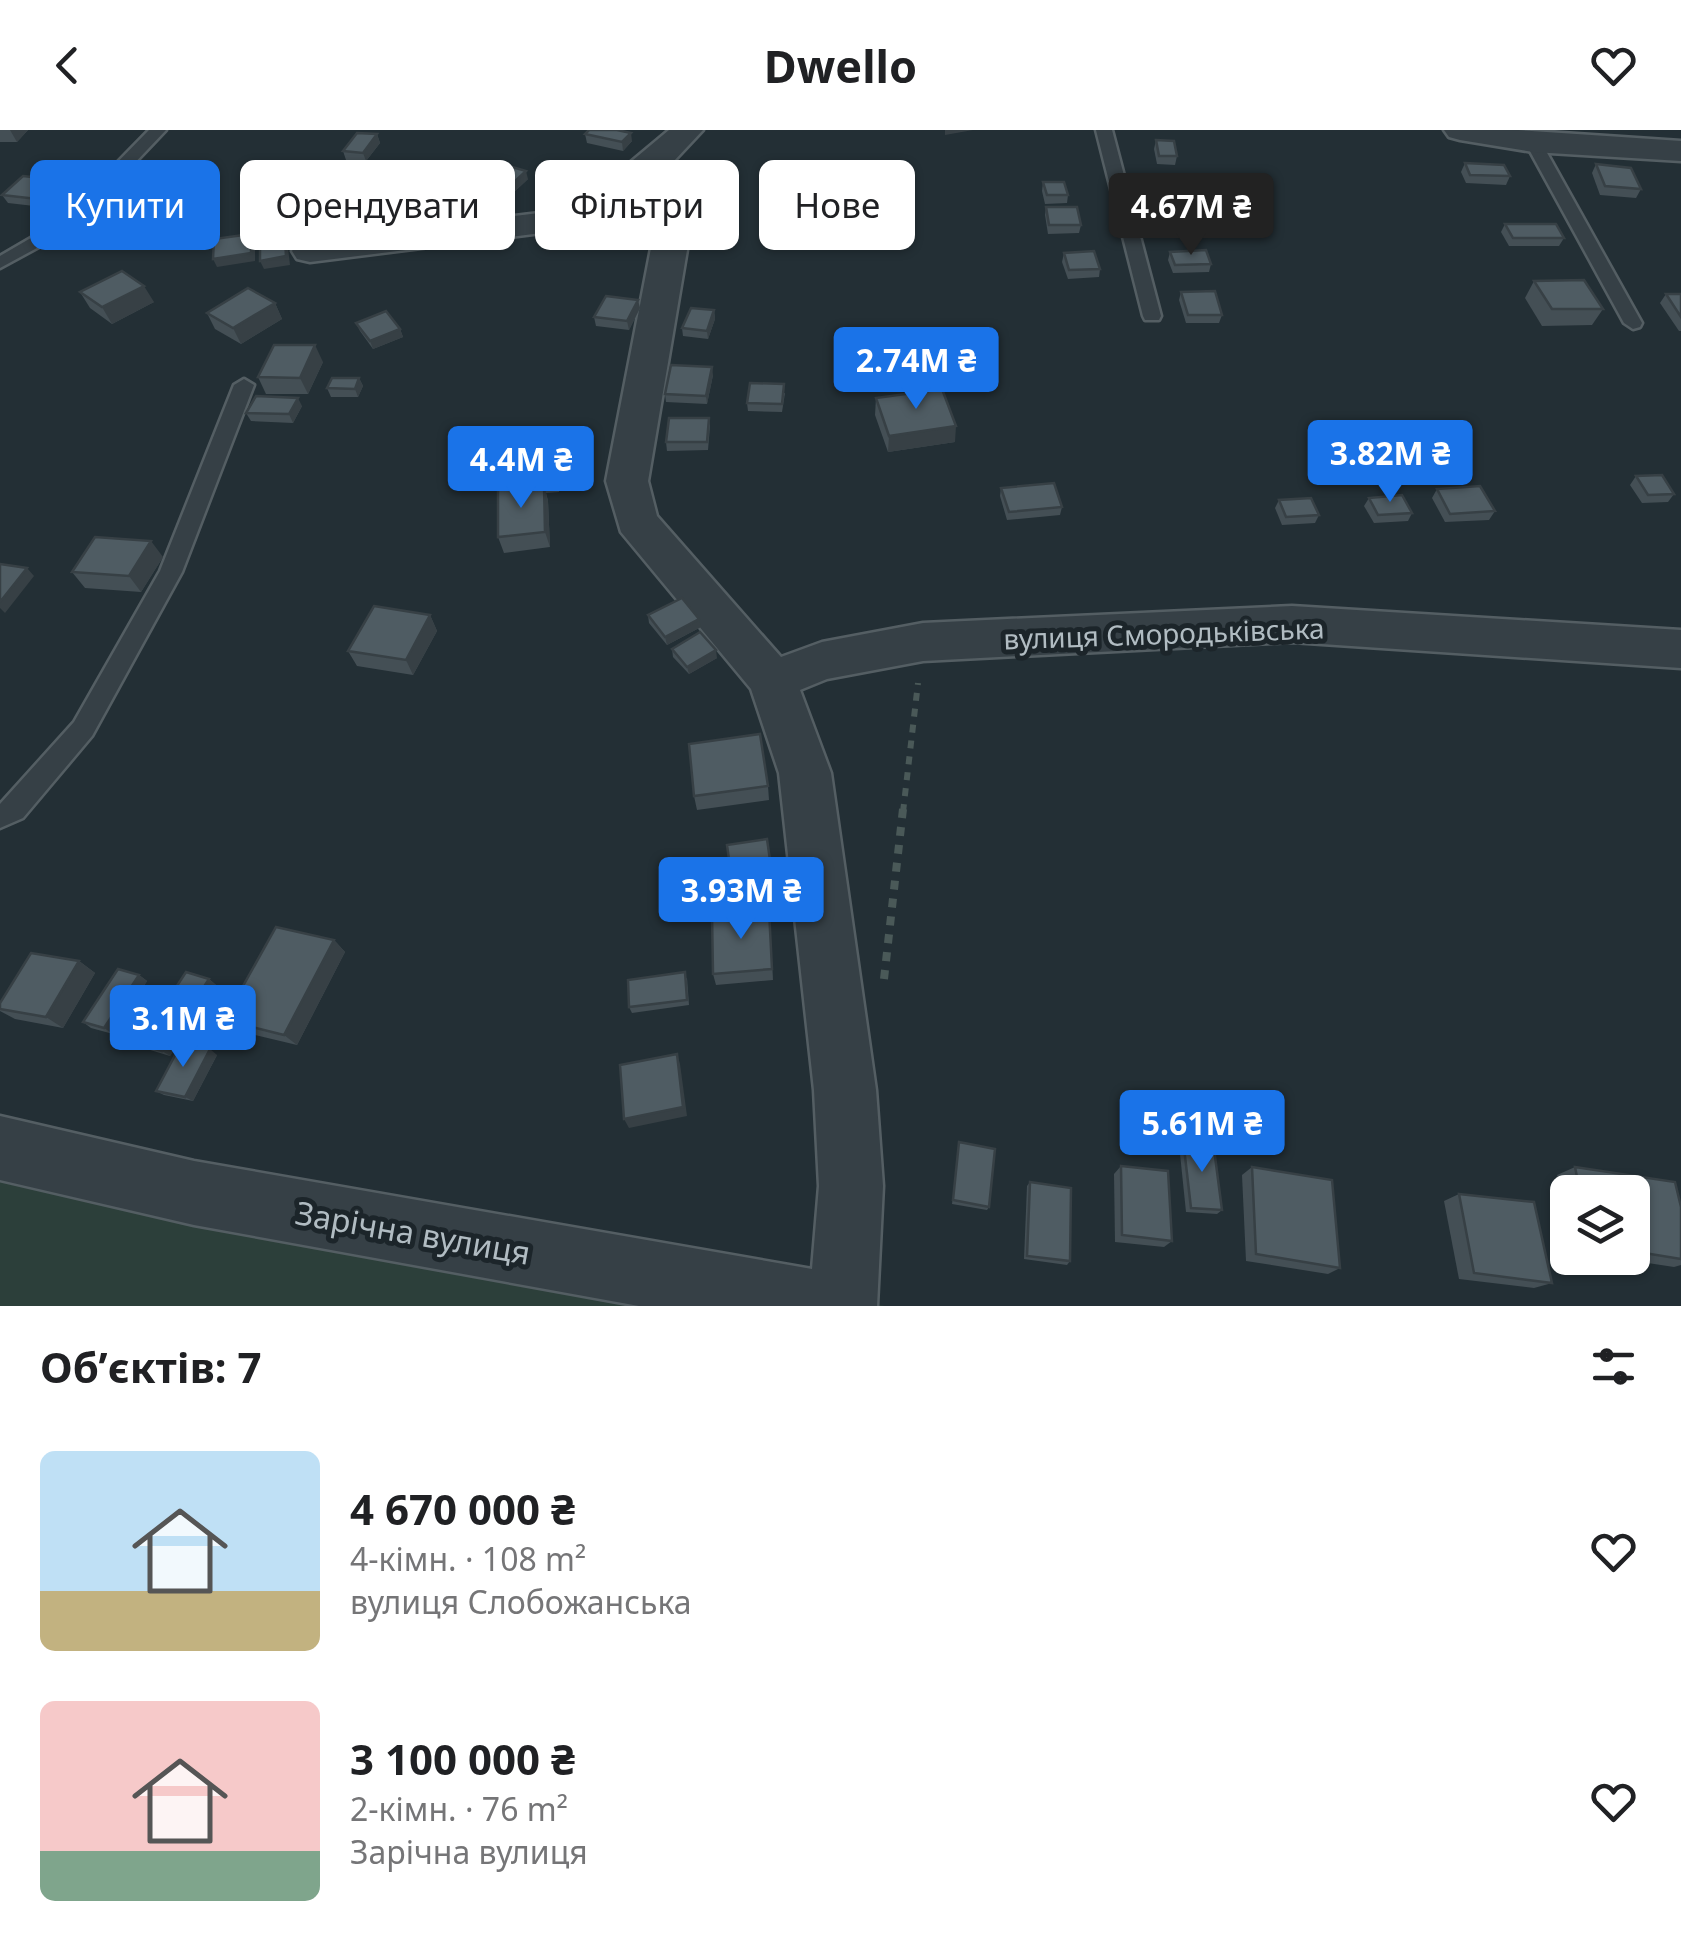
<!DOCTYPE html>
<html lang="uk">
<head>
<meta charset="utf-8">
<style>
  body { margin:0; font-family:"Noto Sans",sans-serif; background:#f6f6f6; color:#202124; height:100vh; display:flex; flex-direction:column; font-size:38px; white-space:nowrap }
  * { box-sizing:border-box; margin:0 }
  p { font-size:32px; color:#757577 }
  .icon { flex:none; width:55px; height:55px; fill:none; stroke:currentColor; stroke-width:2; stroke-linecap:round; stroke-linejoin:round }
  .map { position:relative; height:1176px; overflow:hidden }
  .panel { display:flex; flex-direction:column; background:#fff; flex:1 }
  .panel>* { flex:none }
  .guide { position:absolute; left:30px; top:30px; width:1000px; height:90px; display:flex; gap:20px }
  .buttons { position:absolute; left:1550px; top:1045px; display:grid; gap:20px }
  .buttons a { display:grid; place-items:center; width:100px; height:100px; border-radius:15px; background:#fff; box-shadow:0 2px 8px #0004; font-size:50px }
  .price { position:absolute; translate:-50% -85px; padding:0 22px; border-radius:10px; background:#1a73e8; color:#fff; font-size:32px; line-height:65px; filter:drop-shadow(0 2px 5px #0008) }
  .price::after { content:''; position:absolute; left:50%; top:60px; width:30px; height:22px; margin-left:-15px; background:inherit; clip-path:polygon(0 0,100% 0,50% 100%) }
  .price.selected { background:#222; color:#fff }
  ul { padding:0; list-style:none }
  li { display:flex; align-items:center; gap:30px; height:250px; padding:0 40px }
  li span { display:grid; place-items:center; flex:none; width:280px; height:200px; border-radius:15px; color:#555 }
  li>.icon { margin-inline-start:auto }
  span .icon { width:120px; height:120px; fill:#fffc; stroke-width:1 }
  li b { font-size:42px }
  h2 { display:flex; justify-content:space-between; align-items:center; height:120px; padding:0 40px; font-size:42px }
  .pill { padding:0 35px; border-radius:15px; background:#fff; box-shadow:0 2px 8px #0004; font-size:35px; line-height:90px }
  .pill.selected { background:#1a73e8; color:#fff }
  header { display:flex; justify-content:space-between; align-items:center; height:130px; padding:0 40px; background:#fff; font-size:45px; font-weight:700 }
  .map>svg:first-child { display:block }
</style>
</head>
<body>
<header><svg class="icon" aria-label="back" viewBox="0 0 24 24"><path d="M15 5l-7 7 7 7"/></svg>Dwello<svg class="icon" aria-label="heart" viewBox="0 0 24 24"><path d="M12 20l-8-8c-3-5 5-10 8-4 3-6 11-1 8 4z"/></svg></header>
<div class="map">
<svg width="1681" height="1176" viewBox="0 0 1681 1176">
  <rect width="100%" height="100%" fill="#232f35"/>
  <polygon fill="#2c3f3a" points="0,1016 384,1097 885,1176 0,1176"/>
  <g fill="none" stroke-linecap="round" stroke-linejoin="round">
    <g stroke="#545e63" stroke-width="5">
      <g id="service">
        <polygon points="149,0 166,0 72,99 0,138 0,126 60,91"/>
        <polygon points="1096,0 1112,0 1161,186 1159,190 1145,190 1143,186"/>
        <polygon points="1527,9 1541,12 1642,193 1640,197 1633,199 1624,193 1525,12"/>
        <polygon points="244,249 254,255 182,442 92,606 23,688 0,698 0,674 74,592 160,441 234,255"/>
      </g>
    </g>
    <g stroke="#545e63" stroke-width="5">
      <g id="minor">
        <polygon points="669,0 703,0 673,32 672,44 689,108 648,351 657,386 781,527 822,512 923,493 1292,476 1681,500 1681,538 1292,512 923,531 827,549 800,560 831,643 876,960 883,1056 877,1176 639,1176 194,1095 0,1050 0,986 194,1031 812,1139 819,1056 814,960 779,643 751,559 621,402 606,351 653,108 642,58 577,97 565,100 310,132 297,129 292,121 297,113 310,110 556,81 608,51"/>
        <polygon points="1444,0 1518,0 1681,11 1681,31 1533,22 1460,10 1449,7"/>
      </g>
    </g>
    <polyline stroke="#4a5958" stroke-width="6" stroke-dasharray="8 8" stroke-linecap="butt" points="903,682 918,553"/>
    <polyline stroke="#4a5958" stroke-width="8" stroke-dasharray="9 9" stroke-linecap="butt" points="884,849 903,679"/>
    <use href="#service" fill="#364046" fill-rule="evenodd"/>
    <use href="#minor" fill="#364046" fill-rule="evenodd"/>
  </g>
  <g fill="#444f55">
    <polygon points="0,0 28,0 17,12 0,12"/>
    <polygon points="377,4 380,13 366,31 346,30 343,21"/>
    <polygon points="585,4 632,11 623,21 587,13"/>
    <polygon points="1156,10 1177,26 1175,35 1157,34 1154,19"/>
    <polygon points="1465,33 1510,46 1506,55 1466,53 1461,42"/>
    <polygon points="1596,34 1641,59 1636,68 1600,65 1592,43"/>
    <polygon points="528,49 512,64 495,60 492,51"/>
    <polygon points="1043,52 1068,65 1067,73 1045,74 1042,61"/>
    <polygon points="63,58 43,77 8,73 2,65"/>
    <polygon points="427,70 411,83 398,79 395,71"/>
    <polygon points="1046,77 1081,95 1079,103 1048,104 1045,85"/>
    <polygon points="1505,94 1564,108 1559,116 1509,116 1501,102"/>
    <polygon points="1170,122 1211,134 1209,142 1173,143 1168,130"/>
    <polygon points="1064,123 1100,139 1099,147 1068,149 1062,132"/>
    <polygon points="1534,151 1603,179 1592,195 1542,196 1525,168"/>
    <polygon points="80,162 154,172 112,194 90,178"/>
    <polygon points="1181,162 1222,185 1219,193 1186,193 1179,170"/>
    <polygon points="1666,164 1681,164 1681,201 1679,201 1660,173"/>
    <polygon points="275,173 282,189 241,214 215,199 207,183"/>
    <polygon points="640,178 629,200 596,196 594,187"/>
    <polygon points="714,180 715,189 708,209 683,206 682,198"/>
    <polygon points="356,193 400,199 403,207 373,219 360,201"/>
    <polygon points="323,232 308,264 266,264 258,247"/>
    <polygon points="713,245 707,274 666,272 665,264"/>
    <polygon points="359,248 363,256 358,267 331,267 327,258"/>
    <polygon points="785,263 782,282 748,281 747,273"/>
    <polygon points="876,268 955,312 888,322 875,285"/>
    <polygon points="302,276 293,293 251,291 246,283"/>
    <polygon points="709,288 710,296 708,320 667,321 666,312"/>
    <polygon points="560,346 559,362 546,363 548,371 550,417 504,423 498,407 523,356"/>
    <polygon points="1636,346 1674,364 1668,372 1642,373 1630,355"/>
    <polygon points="1001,358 1062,377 1060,385 1007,390 1000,366"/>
    <polygon points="1437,359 1495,381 1489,390 1445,392 1432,368"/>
    <polygon points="1369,368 1412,383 1408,391 1374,393 1364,376"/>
    <polygon points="1279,370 1319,385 1315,393 1282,395 1275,378"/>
    <polygon points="163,427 141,462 85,458 72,442"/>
    <polygon points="430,485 437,501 413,545 357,536 348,521"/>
    <polygon points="648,485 701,497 667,515 649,493"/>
    <polygon points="672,519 717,528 689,544 673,527"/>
    <polygon points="768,656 769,670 697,680 694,666"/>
    <polygon points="767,709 772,744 732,750 727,715"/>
    <polygon points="770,792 773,850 716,855 713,844"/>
    <polygon points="334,810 345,822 297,915 238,901 224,890"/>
    <polygon points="79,831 95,843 63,898 15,889 0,881 0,873"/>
    <polygon points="139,845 147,851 113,904 91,898 83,892"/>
    <polygon points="687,848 689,875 632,883 629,877"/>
    <polygon points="209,849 216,855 170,926 147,919 139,914"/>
    <polygon points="217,925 193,971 164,965 156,961"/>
    <polygon points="1183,1009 1222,1080 1217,1084 1186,1082 1179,1014"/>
    <polygon points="959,1012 989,1077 987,1080 952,1074"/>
    <polygon points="1121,1036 1172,1111 1164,1117 1115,1112 1114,1044"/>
    <polygon points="1252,1037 1340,1138 1328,1144 1246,1131 1242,1045"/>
    <polygon points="1575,1037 1681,1077 1681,1135 1674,1137 1615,1128 1632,1128 1632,1062 1568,1062 1568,1095 1557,1045"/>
    <polygon points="1030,1052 1070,1131 1067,1135 1024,1129 1027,1056"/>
    <polygon points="1459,1064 1552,1153 1534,1158 1459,1149 1444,1071"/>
  </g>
  <g fill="#374045">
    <polygon points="10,0 28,0 17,12"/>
    <polygon points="945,0 973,0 945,5"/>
    <polygon points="631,3 632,11 623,21 622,12"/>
    <polygon points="377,4 380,13 366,31 363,23"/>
    <polygon points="526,41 528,49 512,64 510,56"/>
    <polygon points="58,50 63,58 43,77 37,69"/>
    <polygon points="425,62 427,70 411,83 408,75"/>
    <polygon points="388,69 390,78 390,99 357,103 354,94"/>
    <polygon points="730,86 731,95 700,98 699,90"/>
    <polygon points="251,104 255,112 255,131 217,137 213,129"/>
    <polygon points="285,109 288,118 290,135 264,139 260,131"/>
    <polygon points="144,156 154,172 112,194 102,177"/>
    <polygon points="638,170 640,178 629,200 627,191"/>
    <polygon points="275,173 282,189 241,214 233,198"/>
    <polygon points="714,180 715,189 708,209 707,201"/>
    <polygon points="400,199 403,207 373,219 370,211"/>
    <polygon points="315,215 323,232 308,264 300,248"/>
    <polygon points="712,237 713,245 707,274 706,266"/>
    <polygon points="359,248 363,256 358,267 355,259"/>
    <polygon points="298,268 302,276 293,293 289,284"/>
    <polygon points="956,296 955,312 888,322 889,306"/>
    <polygon points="544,355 548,371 550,417 545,402"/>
    <polygon points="151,411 163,427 141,462 129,446"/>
    <polygon points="27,438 34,446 5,483 0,478 0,472"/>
    <polygon points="430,485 437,501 413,545 406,530"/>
    <polygon points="699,489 701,497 667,515 665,507"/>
    <polygon points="716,520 717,528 689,544 687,537"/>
    <polygon points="334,810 345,822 297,915 284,905"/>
    <polygon points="79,831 95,843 63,898 46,887"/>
    <polygon points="139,845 147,851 113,904 104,898"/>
    <polygon points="209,849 216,855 170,926 162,921"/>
    <polygon points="210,919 217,925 193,971 185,967"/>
    <polygon points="677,924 680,934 687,986 629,998 624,989"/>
  </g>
  <g fill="#4f5c63" stroke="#374045" stroke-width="2.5">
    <polygon points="589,0 617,0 631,3 622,12 585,4"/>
    <polygon points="357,3 377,4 363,23 343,21"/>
    <polygon points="1156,10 1174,11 1177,26 1159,26"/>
    <polygon points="1465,33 1504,35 1510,46 1470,45"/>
    <polygon points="1596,34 1631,38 1641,59 1605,56"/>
    <polygon points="509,36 526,41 510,56 492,51"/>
    <polygon points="23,46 58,50 37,69 2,65"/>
    <polygon points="1043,52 1064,52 1068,65 1047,65"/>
    <polygon points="412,58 425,62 408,75 395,71"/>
    <polygon points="725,68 730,86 699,90 694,71"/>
    <polygon points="388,69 387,91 354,94 356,73"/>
    <polygon points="1046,77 1077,77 1081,95 1049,95"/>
    <polygon points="1505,94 1556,94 1564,108 1513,108"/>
    <polygon points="251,104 251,123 213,129 214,109"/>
    <polygon points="285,109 286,126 260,131 260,114"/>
    <polygon points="1206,120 1211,134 1175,135 1170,122"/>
    <polygon points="1094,121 1100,139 1069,140 1064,123"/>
    <polygon points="122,141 144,156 102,177 80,162"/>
    <polygon points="1584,150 1603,179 1552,179 1534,151"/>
    <polygon points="248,158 275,173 233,198 207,183"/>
    <polygon points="1215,161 1222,185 1188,185 1181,162"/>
    <polygon points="1666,164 1681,164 1681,187"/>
    <polygon points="606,166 638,170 627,191 594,187"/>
    <polygon points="691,178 714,180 707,201 682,198"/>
    <polygon points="386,181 400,199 370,211 356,193"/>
    <polygon points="274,215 315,215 300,248 258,247"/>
    <polygon points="671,235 712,237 706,266 665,264"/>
    <polygon points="332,248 359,248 355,259 327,258"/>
    <polygon points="750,253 784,254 782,274 747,273"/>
    <polygon points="942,259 956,296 889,306 876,268"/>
    <polygon points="256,266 298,268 289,284 246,283"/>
    <polygon points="669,288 709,288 707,312 666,312"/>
    <polygon points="558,338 557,353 523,356 524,340"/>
    <polygon points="1662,345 1674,364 1648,365 1636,346"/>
    <polygon points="1054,353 1062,377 1009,382 1001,358"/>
    <polygon points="544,355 545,402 498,407 498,360"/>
    <polygon points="1480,356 1495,381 1450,384 1437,359"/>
    <polygon points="1402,365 1412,383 1378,385 1369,368"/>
    <polygon points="1311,368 1319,385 1286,387 1279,370"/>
    <polygon points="95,407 151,411 129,446 72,442"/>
    <polygon points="0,434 27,438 0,472"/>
    <polygon points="682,468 699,489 665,507 648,485"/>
    <polygon points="374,476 430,485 406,530 348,521"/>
    <polygon points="700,502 716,520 687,537 672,519"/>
    <polygon points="760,604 768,656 694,666 689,614"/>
    <polygon points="767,709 771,737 731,744 727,715"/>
    <polygon points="769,780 772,839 713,844 712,784"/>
    <polygon points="276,797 334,810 284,905 224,890"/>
    <polygon points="31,823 79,831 46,887 0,879 0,873"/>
    <polygon points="118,839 139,845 104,898 83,892"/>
    <polygon points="186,842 209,849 162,921 139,914"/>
    <polygon points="685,842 687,870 629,877 628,850"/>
    <polygon points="181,914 210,919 185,967 156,961"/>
    <polygon points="677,924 683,977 624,989 620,935"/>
    <polygon points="1183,1009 1213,1011 1222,1080 1191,1078"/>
    <polygon points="959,1012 995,1019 989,1077 953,1070"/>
    <polygon points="1121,1036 1168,1041 1172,1111 1122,1105"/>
    <polygon points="1252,1037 1332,1050 1340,1138 1256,1124"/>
    <polygon points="1575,1037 1675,1052 1681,1077 1681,1129 1632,1121 1632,1062 1580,1062"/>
    <polygon points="1030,1052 1071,1058 1070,1131 1027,1126"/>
    <polygon points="1459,1064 1534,1072 1552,1153 1474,1143"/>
  </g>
  <g text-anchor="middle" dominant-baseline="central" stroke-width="10" stroke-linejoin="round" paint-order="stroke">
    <g font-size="28" fill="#b1bcc2" stroke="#1c252a">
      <text transform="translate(1164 503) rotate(-2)">вулиця Смородьківська</text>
    </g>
    <g font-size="32" fill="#b1bcc2" stroke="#1c252a">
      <text transform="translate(413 1102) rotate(10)">Зарічна вулиця</text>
    </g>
  </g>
</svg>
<div class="buttons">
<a><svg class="icon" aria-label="layers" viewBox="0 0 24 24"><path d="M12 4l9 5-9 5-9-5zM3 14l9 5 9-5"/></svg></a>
</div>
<b class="price selected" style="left:1191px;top:128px">4.67M ₴</b>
<b class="price" style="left:916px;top:282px">2.74M ₴</b>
<b class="price" style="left:1390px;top:375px">3.82M ₴</b>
<b class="price" style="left:521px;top:381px">4.4M ₴</b>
<b class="price" style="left:741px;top:812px">3.93M ₴</b>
<b class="price" style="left:183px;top:940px">3.1M ₴</b>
<b class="price" style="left:1202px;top:1045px">5.61M ₴</b>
<div class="guide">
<a class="pill selected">Купити</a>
<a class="pill">Орендувати</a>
<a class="pill">Фільтри</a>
<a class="pill">Нове</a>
</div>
</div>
<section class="panel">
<h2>Об’єктів: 7<svg class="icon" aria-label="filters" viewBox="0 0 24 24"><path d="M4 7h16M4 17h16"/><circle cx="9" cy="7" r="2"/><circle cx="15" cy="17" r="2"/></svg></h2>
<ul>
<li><span style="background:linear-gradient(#bfe0f5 70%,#c2b280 0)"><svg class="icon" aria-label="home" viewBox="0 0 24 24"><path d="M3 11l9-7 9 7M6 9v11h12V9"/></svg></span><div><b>4 670 000 ₴</b><p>4-кімн. · 108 m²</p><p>вулиця Слобожанська</p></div><svg class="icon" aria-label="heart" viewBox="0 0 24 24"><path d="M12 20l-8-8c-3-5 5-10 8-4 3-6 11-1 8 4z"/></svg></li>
<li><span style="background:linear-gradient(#f6c9c9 75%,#7fa58c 0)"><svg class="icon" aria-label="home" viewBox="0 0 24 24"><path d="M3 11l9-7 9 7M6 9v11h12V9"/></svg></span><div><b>3 100 000 ₴</b><p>2-кімн. · 76 m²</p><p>Зарічна вулиця</p></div><svg class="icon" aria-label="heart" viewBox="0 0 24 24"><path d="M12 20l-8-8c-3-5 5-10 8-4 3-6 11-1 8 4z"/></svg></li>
</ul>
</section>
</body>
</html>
